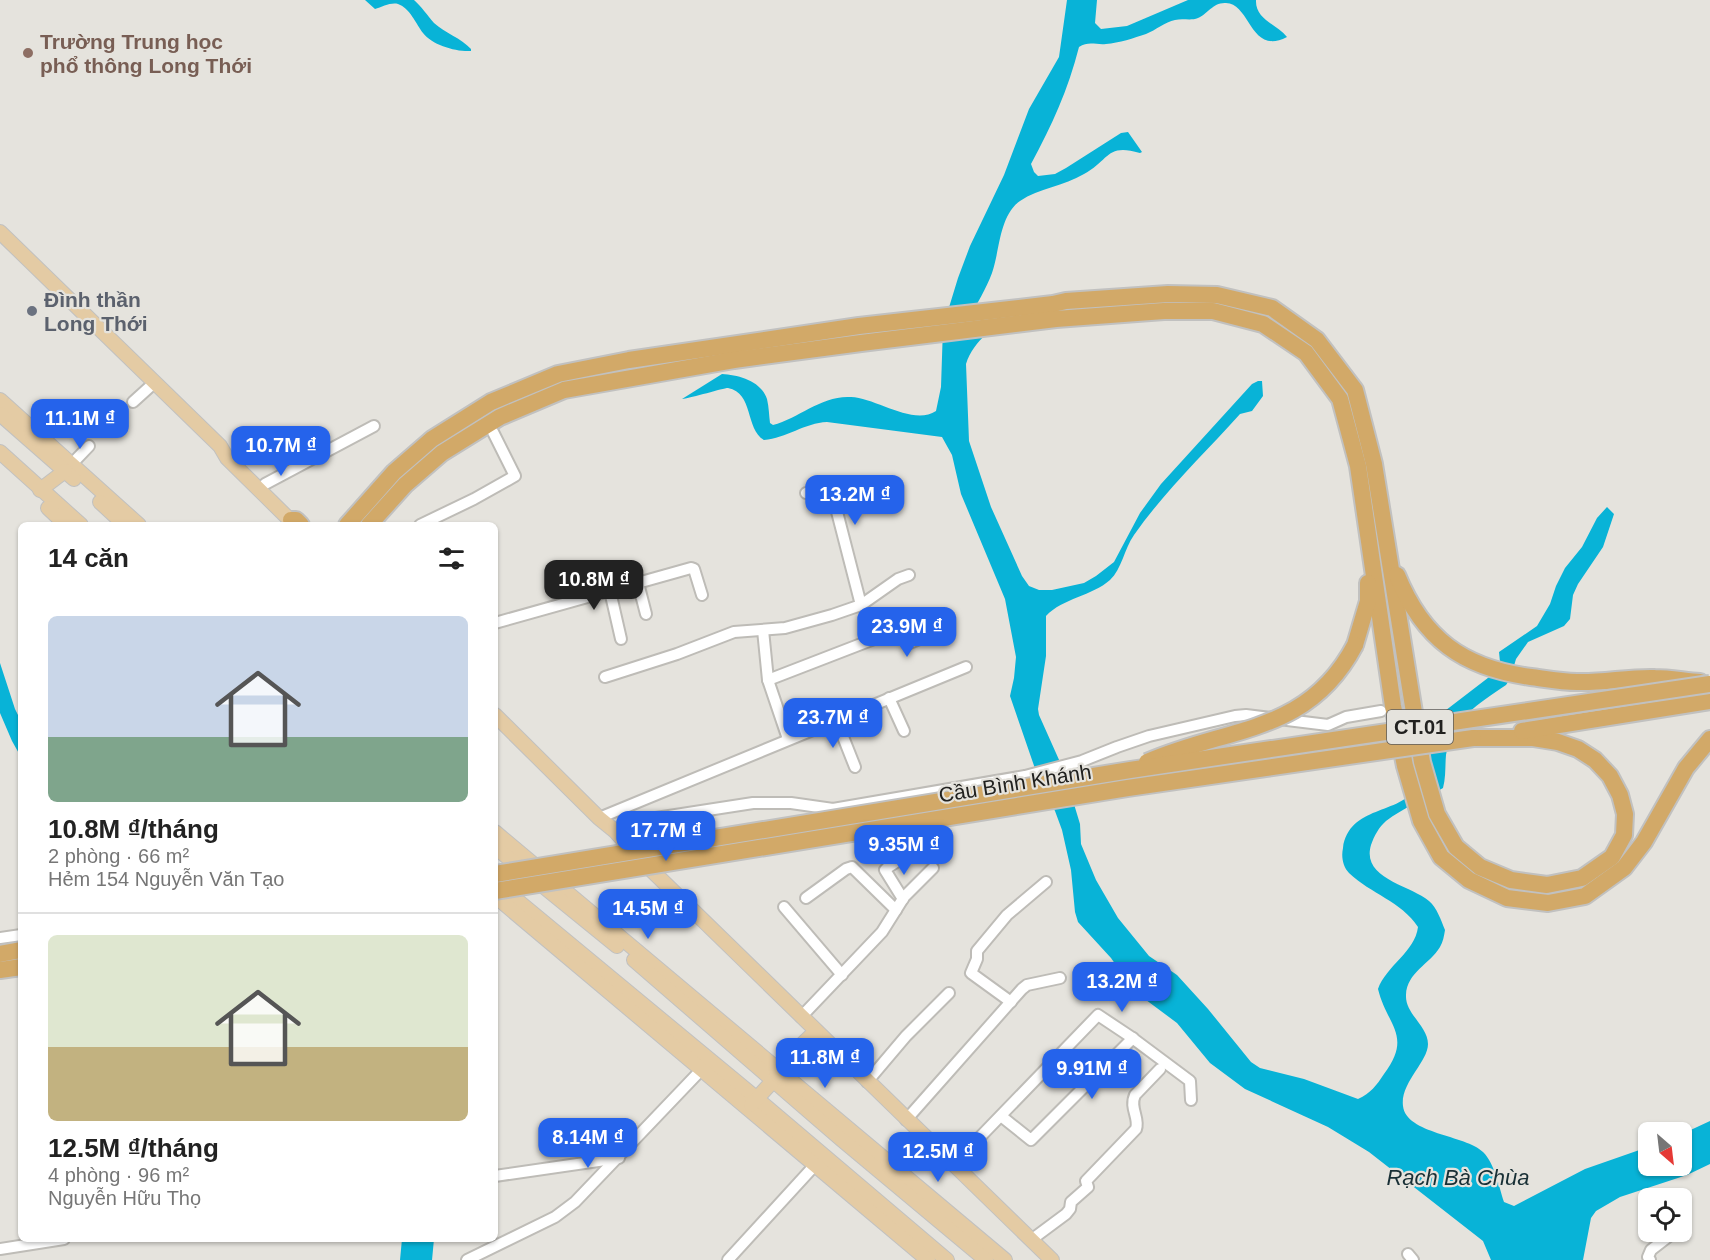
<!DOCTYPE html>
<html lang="vi">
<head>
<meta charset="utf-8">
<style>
  body { margin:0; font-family:Helvetica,sans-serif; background:#f2f2f2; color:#222; height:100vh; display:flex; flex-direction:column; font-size:22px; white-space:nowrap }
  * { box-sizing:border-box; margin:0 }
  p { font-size:20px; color:#767676 }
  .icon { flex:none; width:33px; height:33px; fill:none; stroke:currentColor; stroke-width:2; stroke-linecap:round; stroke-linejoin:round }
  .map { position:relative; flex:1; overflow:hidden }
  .side { position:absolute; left:18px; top:522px; width:480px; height:720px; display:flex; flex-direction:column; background:#fff; border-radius:9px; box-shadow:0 2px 4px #0004 }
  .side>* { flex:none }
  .needle { width:39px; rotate:152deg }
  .buttons { position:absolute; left:1638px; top:1122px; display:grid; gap:12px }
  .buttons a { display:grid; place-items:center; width:54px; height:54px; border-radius:9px; background:#fff; box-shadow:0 2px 4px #0004; font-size:30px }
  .price { position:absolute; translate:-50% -51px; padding:0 14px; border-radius:12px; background:#2563eb; color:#fff; font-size:20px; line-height:39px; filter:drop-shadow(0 2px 3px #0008) }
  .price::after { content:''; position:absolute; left:50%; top:36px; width:18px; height:14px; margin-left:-9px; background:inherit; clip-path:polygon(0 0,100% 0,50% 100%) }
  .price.selected { background:#222; color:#fff }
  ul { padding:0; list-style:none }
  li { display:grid; align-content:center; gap:12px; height:318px; padding:0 30px }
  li+li { border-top:2px solid #e0e0e0 }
  li span { display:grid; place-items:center; height:186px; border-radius:9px; color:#555 }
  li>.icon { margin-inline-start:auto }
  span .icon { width:108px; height:108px; fill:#fffc; stroke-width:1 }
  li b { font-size:26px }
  h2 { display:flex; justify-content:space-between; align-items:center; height:72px; padding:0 30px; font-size:26px }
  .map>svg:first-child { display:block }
</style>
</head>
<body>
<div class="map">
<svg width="1710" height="1260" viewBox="0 0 1710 1260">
  <rect width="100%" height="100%" fill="#e5e3dd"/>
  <g fill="#08b3d7">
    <path d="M365,0H414C422,7 427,15 434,23C445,33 461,38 471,49V51C456,52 432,45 423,33C416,24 410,8 398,4C391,2 382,7 375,9Z"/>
    <path d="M1067,0H1097L1095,23L1101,29L1127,26L1188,0H1256C1255,20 1277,24 1287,37C1250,56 1251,4 1226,3C1213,2 1208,14 1198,18C1191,21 1183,18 1175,20C1165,22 1156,30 1146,34C1134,38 1119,43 1106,44C1096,45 1088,41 1079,47C1068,90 1052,125 1031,164L1034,172L1038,176L1055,174L1066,168L1121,133L1128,132L1142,152L1140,153C1106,143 1110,160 1084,174C1064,186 1039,188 1020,201C999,216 1000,250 992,273C986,289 977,304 969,318L1020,299L1043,297C1015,314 977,331 966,364L969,441L991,507L1022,576L1029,586L1039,590H1052L1084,583L1096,576L1114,562L1140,513L1161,484L1252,384L1258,381H1262L1263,396L1252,411L1240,414C1204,454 1164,492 1134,535C1124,549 1122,569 1110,580C1092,596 1063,598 1046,616V656L1038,709L1039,715L1064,771L1080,824L1081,844L1096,880L1118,918L1149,956L1177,975L1208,1009L1251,1062L1260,1068L1304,1079L1358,1099C1371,1093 1376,1086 1384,1074C1413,1035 1387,1026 1378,989C1386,966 1415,952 1418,927C1401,901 1371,894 1349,873C1343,867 1341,857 1343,848C1349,805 1400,815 1417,787C1430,766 1427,739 1437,717L1497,671L1500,662L1499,652L1537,626L1550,604L1556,586L1565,568L1582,547L1597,518L1607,507L1614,514L1603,547L1578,584L1573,595L1570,619L1564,626L1528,642L1516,659L1510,679L1506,685C1478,704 1452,719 1446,755C1445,766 1446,777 1443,788C1425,799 1403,808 1386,821C1379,827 1374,836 1371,845C1361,879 1410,885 1429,901C1437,908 1441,920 1445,930C1444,936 1443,942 1440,947C1430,964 1407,972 1406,995C1405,1014 1428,1026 1428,1044C1428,1062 1400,1083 1403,1106C1406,1134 1466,1135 1483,1152C1495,1164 1499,1187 1504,1202L1514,1206L1585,1169L1648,1147V1166H1682V1134L1710,1121V1164L1687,1175L1620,1197L1596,1211L1591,1218L1583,1260H1491L1483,1241L1369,1152L1328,1127L1245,1089L1210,1063L1177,1023L1134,991L1111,958L1078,922L1075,912L1071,870L1062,830L1055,811L1041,786L1010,696L1014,678L1016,657L1005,599L961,494L952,455L942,437L827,422C805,423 786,438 764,440C745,429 754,393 728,388C723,388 692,398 682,399L722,374C739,375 761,381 767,399C769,407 769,416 770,423L773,425C799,418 822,395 851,397C876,398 913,426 936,411L941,387L943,327L958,278L970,246L1004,175L1029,109L1059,57Z"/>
    <polygon points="0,663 15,709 21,721 21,757 12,741 0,713"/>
    <polygon points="402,1239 434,1239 432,1260 400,1260"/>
  </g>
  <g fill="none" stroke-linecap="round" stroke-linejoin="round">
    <g stroke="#bebcb7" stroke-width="14">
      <g id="minor">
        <polyline points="133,402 154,383"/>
        <polyline points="66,470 89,446"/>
        <polyline points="265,484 374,426"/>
        <path d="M806,493C818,494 829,492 835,504L861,605"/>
        <polyline points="420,525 474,499 515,476 493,432"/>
        <polyline points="638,583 646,614"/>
        <polyline points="610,591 621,639"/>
        <polyline points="495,623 691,568 694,569 702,595"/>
        <polyline points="763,630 768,680 788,739"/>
        <polyline points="605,677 677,654 734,632 785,628 832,615 861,605 898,579 909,575"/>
        <polyline points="768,680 900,629 907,644 932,634"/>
        <polyline points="889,698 904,731"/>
        <polyline points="836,719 855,767"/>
        <polyline points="599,818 966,667"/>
        <polyline points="615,831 656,818 753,803 791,803 833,809 1025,776 1082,761 1117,747 1149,736 1235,716 1246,715 1328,725 1346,717 1381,711"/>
        <polyline points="806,898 846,869 852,867 896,910"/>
        <polyline points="903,899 885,870 887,868 910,853"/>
        <polyline points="784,907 842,975"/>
        <polyline points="0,938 21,935"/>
        <polyline points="1011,1002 971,973 977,959 977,951 1007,915 1046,882"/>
        <polyline points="801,1017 882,932 904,897 933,868"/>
        <polyline points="867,1082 906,1036 949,993"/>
        <polyline points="1001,1116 1031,1140 1133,1038"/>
        <polyline points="906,1120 1022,989 1027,985 1060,978"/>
        <polyline points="953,1165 1098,1015 1131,1037 1190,1081 1191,1100"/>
        <polyline points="495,1176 619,1158"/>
        <path d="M1031,1240L1066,1214L1070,1209L1071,1202L1088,1187L1086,1181L1136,1129C1140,1118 1129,1108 1135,1095L1160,1069"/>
        <polyline points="0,1249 64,1239"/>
        <polyline points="1408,1254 1413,1260"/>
        <polyline points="467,1260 555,1217 575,1202 702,1069"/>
        <polyline points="728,1260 815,1165"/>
        <polyline points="1650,1260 1648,1257 1651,1250 1673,1233"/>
      </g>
    </g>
    <g stroke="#c1c1c0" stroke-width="16">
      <g id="major">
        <polyline points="0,232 220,446 227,458 295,525"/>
        <polyline points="0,400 139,525"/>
        <polyline points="0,414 74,479"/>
        <polyline points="0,452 81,525"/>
        <polyline points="40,490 65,471"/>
        <polyline points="100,502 125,525"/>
        <polyline points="48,508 66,525"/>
        <polyline points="495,715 599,818 615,831 641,860 1052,1260"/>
        <polyline points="495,832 1005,1260"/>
        <polyline points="495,847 617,946"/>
        <polyline points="495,882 757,1099 947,1260"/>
        <polyline points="495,896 928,1260"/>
        <polyline points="634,960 841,1139 986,1260"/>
        <polyline points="751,1105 781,1072 784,1062 816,1031"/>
      </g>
    </g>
    <g stroke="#c1c1c0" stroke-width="20">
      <g id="highway">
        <polyline points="291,520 296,520 301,525"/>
        <polyline points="347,525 394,472 432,439 491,402 558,374 629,360 859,326 1053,304 1066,301 1168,294 1217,295 1272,308 1317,340 1355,390 1374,464 1422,762 1437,814 1456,847 1480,867 1511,880 1547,885 1582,878 1612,857 1624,835 1625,814 1620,795 1610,776 1595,760 1578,749 1558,742 1533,738 1473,738"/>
        <polyline points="369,525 405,485 442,453 500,417 564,390 734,360 861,343 1056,319 1164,311 1213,311 1263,324 1306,353 1340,399 1358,466 1393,706 1405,766 1421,821 1441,857 1469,880 1507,898 1548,903 1585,896 1624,868 1644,842 1686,768 1710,739"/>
        <path d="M1397,575C1423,639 1463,668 1531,677C1546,679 1562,682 1577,682C1603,683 1629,677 1655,678C1670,678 1685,681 1700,682"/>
        <polyline points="1355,645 1368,601 1368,583"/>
        <polyline points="1522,731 1710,701"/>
        <polyline points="0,954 21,950"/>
        <polyline points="0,970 21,967"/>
      </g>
    </g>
    <use href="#minor" stroke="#fff" stroke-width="10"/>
    <use href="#major" stroke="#e4cba4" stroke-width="14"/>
    <use href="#highway" stroke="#d2a968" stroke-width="16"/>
    <g stroke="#c1c1c0" stroke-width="20" stroke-linecap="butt">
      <g id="highway-bridge">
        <path d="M1147,762C1228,726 1308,735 1355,645"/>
        <polyline points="495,874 1130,770 1710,684"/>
        <polyline points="495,891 1128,788 1473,738"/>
      </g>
    </g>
    <use href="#highway-bridge" stroke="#d2a968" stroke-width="16"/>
  </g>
  <circle fill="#8d6e63" stroke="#e5e3dd" stroke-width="2" cx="28" cy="53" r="6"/>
  <circle fill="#6b7280" stroke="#e5e3dd" stroke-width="2" cx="32" cy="311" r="6"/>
  <g text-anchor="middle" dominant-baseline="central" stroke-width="4.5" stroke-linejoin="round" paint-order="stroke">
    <rect fill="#e5e3dd" stroke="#5c5b58" stroke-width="1.5" x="1387" y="710" width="66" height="34" rx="4.5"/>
    <g font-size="20" font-weight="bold" fill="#21211f">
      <text x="1420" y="727">CT.01</text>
    </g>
    <g font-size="21" font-weight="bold" fill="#785e54" stroke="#e5e3dd" text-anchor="start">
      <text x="40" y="41">Trường Trung học<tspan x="40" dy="24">phổ thông Long Thới</tspan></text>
    </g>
    <g font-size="21" font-weight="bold" fill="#5b616d" stroke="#e5e3dd" text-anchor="start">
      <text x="44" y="299">Đình thần<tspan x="44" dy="24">Long Thới</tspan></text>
    </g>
    <g font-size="21" fill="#21211f" stroke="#e5e3dd">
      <text transform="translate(1015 783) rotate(-9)">Cầu Bình Khánh</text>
    </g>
    <g font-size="22" font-style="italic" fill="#182f35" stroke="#e5e3dd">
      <text x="1458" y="1177">Rạch Bà Chùa</text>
    </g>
  </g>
</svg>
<div class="buttons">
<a><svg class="needle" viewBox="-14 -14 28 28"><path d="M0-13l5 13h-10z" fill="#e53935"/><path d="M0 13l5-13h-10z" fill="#767676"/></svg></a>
<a><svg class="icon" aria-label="locate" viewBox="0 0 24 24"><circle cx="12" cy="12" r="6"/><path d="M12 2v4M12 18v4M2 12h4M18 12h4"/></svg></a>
</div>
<b class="price" style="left:80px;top:450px">11.1M ₫</b>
<b class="price" style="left:281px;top:477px">10.7M ₫</b>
<b class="price" style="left:855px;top:526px">13.2M ₫</b>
<b class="price selected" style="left:594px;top:611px">10.8M ₫</b>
<b class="price" style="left:907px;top:658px">23.9M ₫</b>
<b class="price" style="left:833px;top:749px">23.7M ₫</b>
<b class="price" style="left:666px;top:862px">17.7M ₫</b>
<b class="price" style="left:904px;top:876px">9.35M ₫</b>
<b class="price" style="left:648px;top:940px">14.5M ₫</b>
<b class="price" style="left:1122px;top:1013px">13.2M ₫</b>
<b class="price" style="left:825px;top:1089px">11.8M ₫</b>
<b class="price" style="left:1092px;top:1100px">9.91M ₫</b>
<b class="price" style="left:588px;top:1169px">8.14M ₫</b>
<b class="price" style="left:938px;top:1183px">12.5M ₫</b>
<section class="side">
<h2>14 căn<svg class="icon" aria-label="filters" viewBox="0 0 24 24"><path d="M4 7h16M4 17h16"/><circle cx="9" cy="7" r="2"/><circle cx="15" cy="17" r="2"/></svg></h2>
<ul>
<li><span style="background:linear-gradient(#c9d6e8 65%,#7fa58c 0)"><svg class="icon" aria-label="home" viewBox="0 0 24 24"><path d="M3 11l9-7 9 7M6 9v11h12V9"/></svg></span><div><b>10.8M ₫/tháng</b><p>2 phòng · 66 m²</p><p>Hẻm 154 Nguyễn Văn Tạo</p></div></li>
<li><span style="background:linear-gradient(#dfe7d0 60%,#c2b280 0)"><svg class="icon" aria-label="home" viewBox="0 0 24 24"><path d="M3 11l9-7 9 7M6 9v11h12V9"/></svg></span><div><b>12.5M ₫/tháng</b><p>4 phòng · 96 m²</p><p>Nguyễn Hữu Thọ</p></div></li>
</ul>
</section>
</div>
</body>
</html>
